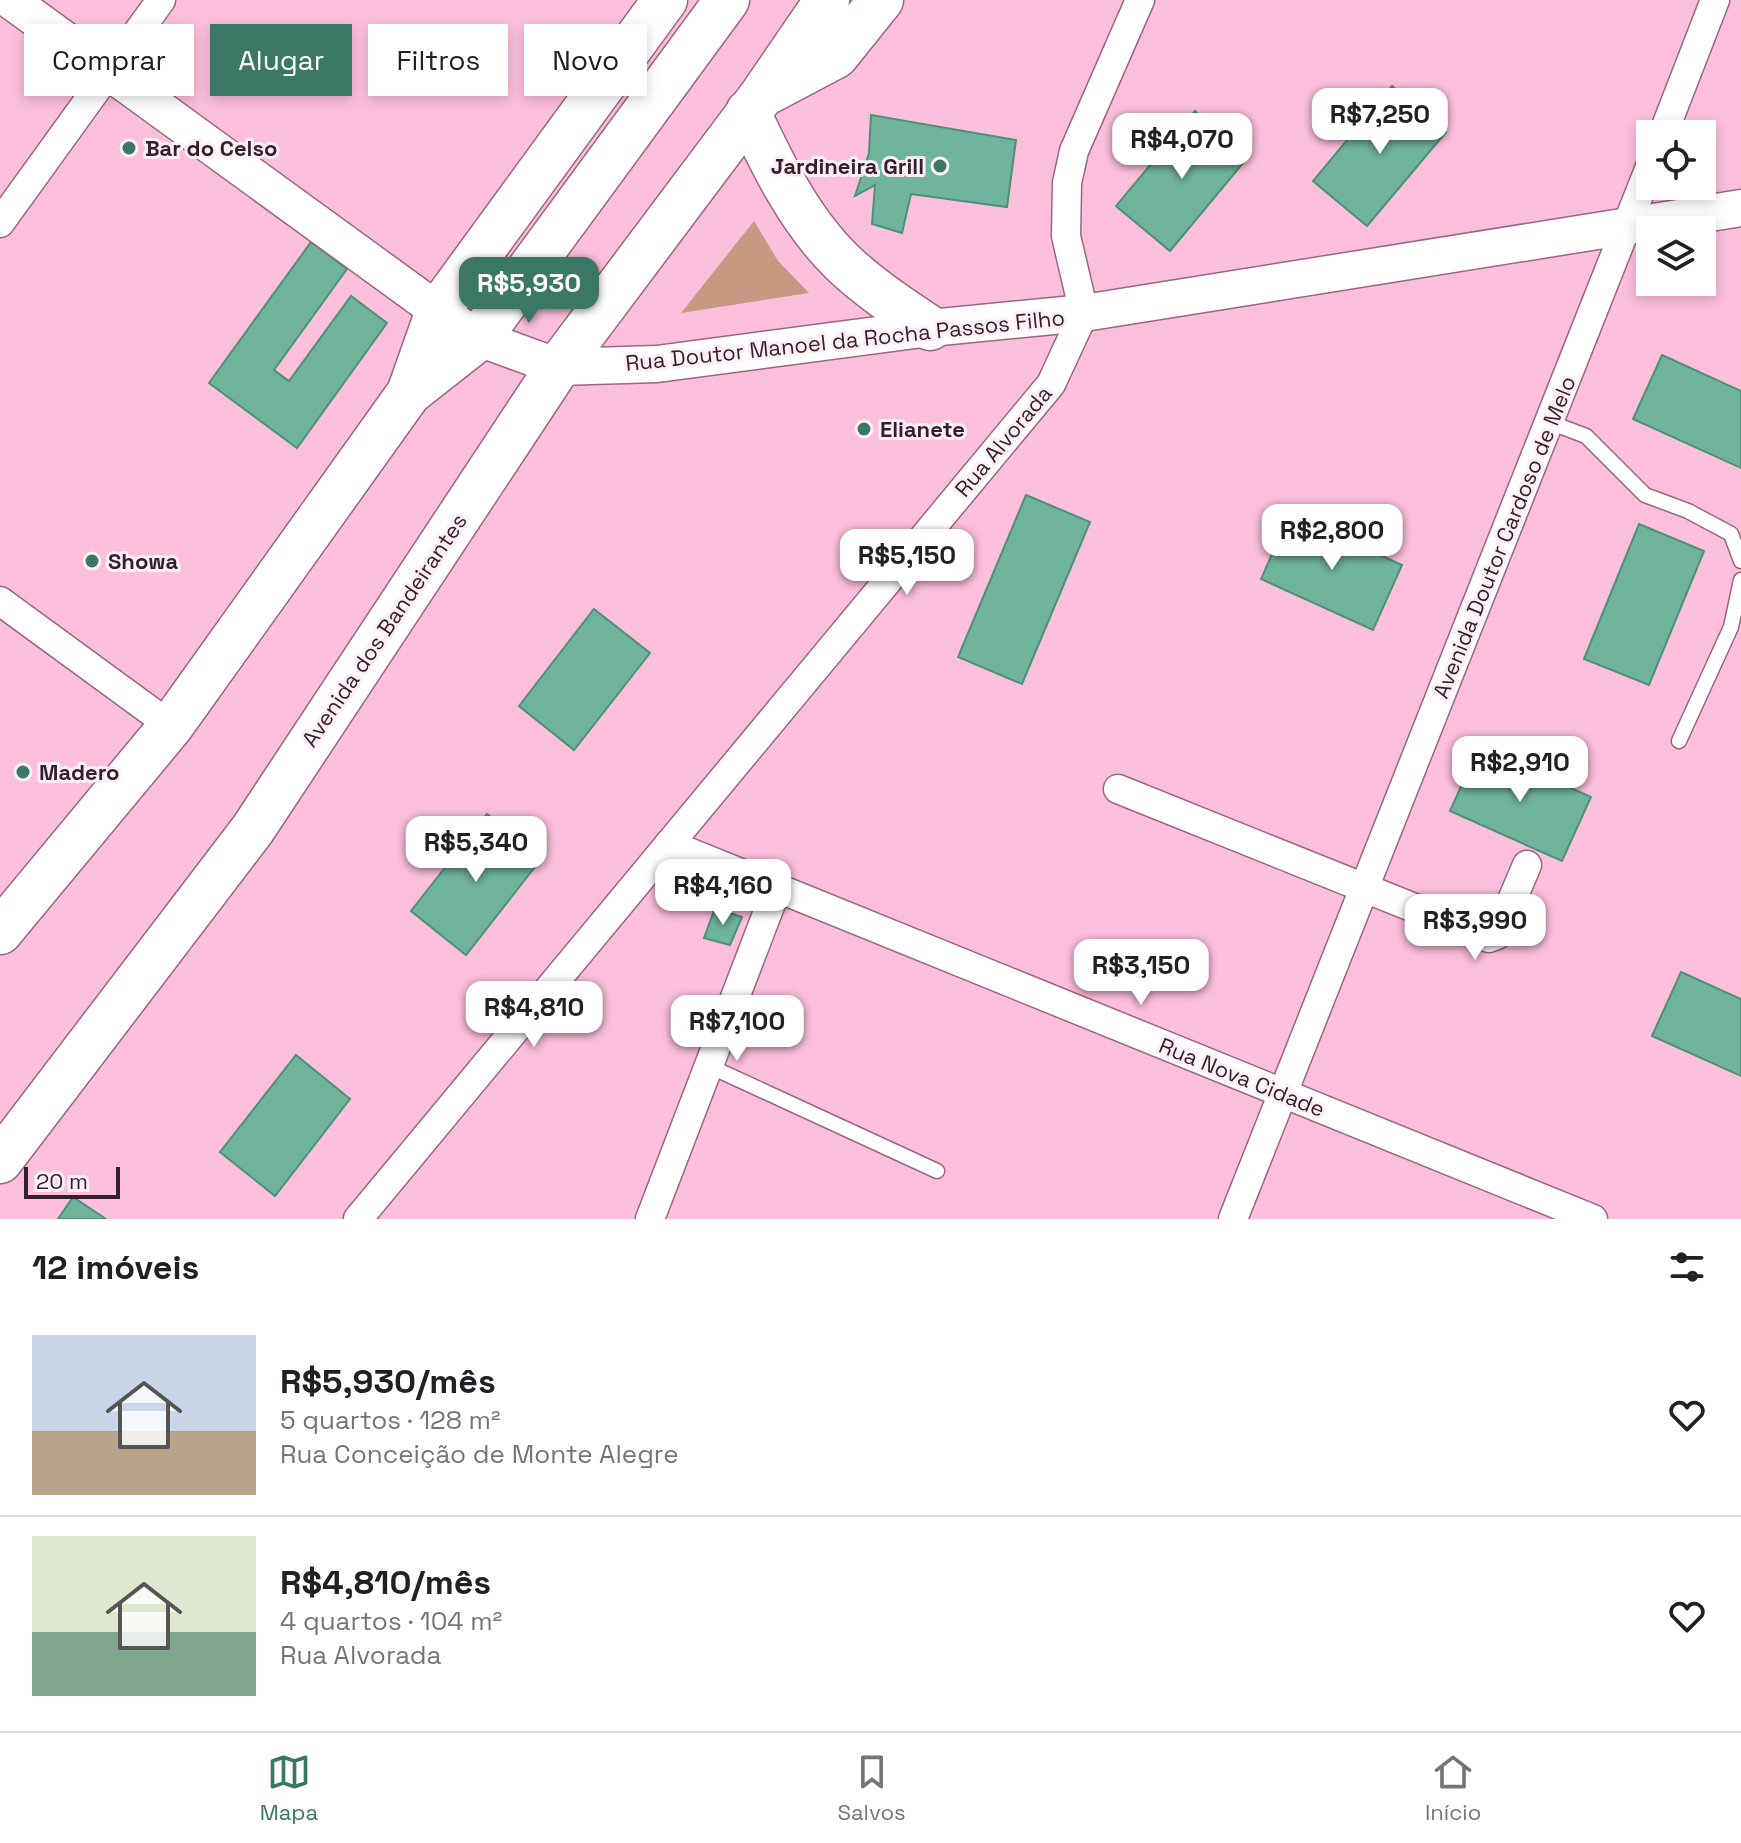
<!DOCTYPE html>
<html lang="pt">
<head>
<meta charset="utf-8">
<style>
  body { margin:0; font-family:"Space Grotesk",sans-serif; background:#f6f6f6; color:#202124; height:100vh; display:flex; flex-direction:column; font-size:30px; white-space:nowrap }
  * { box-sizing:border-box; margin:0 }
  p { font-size:26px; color:#757577 }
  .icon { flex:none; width:44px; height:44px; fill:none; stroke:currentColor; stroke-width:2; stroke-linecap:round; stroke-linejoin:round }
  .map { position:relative; height:1219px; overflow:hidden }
  .details { display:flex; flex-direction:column; background:#fff; flex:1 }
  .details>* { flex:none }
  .guide { position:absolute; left:24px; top:24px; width:800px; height:72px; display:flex; gap:16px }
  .controls { position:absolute; left:1636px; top:120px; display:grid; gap:16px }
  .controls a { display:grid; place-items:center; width:80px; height:80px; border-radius:0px; background:#fff; box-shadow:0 4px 12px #0003; font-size:40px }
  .scale { position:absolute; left:24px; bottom:20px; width:96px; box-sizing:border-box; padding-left:8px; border:4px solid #351f2a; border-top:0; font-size:22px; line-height:28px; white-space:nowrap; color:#351f2a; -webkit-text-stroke:6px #fdf0f6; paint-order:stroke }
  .price { position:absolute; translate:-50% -68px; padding:0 18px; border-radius:16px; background:#fff; color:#222; font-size:26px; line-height:52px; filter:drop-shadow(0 2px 4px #0008) }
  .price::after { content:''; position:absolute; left:50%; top:48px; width:24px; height:18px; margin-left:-12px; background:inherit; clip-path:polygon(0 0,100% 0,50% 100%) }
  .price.active { background:#3b7863; color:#fff }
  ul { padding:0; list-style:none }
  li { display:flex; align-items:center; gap:24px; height:200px; padding:0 32px }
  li+li { border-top:2px solid #e0e0e0 }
  li span { display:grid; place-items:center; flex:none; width:224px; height:160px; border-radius:0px; color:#555 }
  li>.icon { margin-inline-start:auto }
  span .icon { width:96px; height:96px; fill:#fffc; stroke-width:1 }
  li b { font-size:34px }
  h2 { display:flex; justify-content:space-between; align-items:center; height:96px; padding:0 32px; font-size:34px }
  .pill { padding:0 28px; border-radius:0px; background:#fff; box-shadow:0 4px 12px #0003; font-size:28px; line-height:72px }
  .pill.active { background:#3b7863; color:#fff }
  .dock { display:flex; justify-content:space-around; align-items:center; height:112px; border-top:2px solid #e0e0e0; background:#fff; font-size:22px; color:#757577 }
  .dock a { display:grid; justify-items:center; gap:4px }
  .dock .active { color:#3b7863 }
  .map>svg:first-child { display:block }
</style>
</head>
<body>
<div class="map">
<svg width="1741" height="1219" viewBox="0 0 1741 1219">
  <rect width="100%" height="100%" fill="#fcbfdc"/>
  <polygon fill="#c69982" points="754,221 778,261 809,293 681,313"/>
  <g fill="#70b59b" stroke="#4d9179" stroke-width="2">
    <polygon points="1392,86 1446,132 1367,226 1313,181"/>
    <polygon points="1195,111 1248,157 1170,251 1116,206"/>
    <polygon points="871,115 1016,140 1007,207 911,194 902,233 872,224 875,185 855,196 869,153"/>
    <polygon points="311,242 347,269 274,370 289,381 351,296 387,323 297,448 209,383"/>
    <polygon points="1662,355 1741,391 1741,468 1633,419"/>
    <polygon points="1026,495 1090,522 1022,684 958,657"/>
    <polygon points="1290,514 1402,565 1373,630 1261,579"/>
    <polygon points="1639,524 1704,551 1649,685 1584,659"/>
    <polygon points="594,609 650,653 574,750 519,706"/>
    <polygon points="1479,746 1591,797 1562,861 1450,811"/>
    <polygon points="487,814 542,858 466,955 411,911"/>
    <polygon points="715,908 742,917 730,945 704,938"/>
    <polygon points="1681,972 1741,999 1741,1076 1652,1036"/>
    <polygon points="296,1055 350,1099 275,1196 220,1152"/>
    <polygon points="73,1197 106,1219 58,1219"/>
  </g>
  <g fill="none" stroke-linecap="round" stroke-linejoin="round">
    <g stroke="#9c6581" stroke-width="17">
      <g id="service">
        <polyline points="1549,422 1586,436 1645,495 1688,511 1731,534 1741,561"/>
        <polyline points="1679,741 1731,627 1741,580"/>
        <polyline points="709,1066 937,1171"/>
      </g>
    </g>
    <g stroke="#9c6581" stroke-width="31">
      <g id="minor">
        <polyline points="1663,134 1715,0"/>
        <polyline points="0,223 161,0"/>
        <polyline points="0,601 171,726"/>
        <polyline points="1118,789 1489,938 1497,935 1527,865"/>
        <polyline points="669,844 1593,1219"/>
        <polyline points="358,1219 1051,384 1084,313 1066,236 1067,183 1074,151 1140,0"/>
        <polyline points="650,1219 777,888"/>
        <polyline points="1233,1219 1650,167"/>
      </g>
    </g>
    <g stroke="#9c6581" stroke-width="39">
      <polyline id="tertiary" points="10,0 438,311 479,338 558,367 657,364 930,328 1084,313 1741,208"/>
    </g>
    <g stroke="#9c6581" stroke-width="47">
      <g id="trunk">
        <polyline points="764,94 836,56 881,0"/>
        <path d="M748,112C772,164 800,221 842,262C869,288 900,308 930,328"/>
        <polyline points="409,393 479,338 727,0"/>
        <polyline points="0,932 171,726 409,393 438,311 665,0"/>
        <polyline points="0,1161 253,829 558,367 762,95 827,0"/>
      </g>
    </g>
    <use href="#service" stroke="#fff" stroke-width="14"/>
    <use href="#minor" stroke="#fff" stroke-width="28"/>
    <use href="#tertiary" stroke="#fff" stroke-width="36"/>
    <use href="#trunk" stroke="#fff" stroke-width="44"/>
  </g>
  <g fill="#3b7863" stroke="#fdf0f6" stroke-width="3">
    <circle cx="129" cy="148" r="8"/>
    <circle cx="940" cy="166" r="8"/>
    <circle cx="864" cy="429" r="8"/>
    <circle cx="92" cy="561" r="8"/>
    <circle cx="23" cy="772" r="8"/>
  </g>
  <g text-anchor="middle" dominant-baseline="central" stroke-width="6" stroke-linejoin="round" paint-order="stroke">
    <g font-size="22" font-weight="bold" fill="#351f2a" stroke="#fdf0f6" text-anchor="start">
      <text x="145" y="148">Bar do Celso</text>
      <text x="924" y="166" text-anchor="end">Jardineira Grill</text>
      <text x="880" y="429">Elianete</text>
      <text x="108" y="561">Showa</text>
      <text x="39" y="772">Madero</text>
    </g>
    <g font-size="22" fill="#351f2a" stroke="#fdf0f6">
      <text transform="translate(845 340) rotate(-6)">Rua Doutor Manoel da Rocha Passos Filho</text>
      <text transform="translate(1003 441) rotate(-50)">Rua Alvorada</text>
      <text transform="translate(1504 537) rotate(-68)">Avenida Doutor Cardoso de Melo</text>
      <text transform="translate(384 630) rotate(-56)">Avenida dos Bandeirantes</text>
      <text transform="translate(1242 1077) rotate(22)">Rua Nova Cidade</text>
    </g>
  </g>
</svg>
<div class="controls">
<a><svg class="icon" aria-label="locate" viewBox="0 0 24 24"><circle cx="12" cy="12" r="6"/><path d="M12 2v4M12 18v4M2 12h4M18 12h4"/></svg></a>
<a><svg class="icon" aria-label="layers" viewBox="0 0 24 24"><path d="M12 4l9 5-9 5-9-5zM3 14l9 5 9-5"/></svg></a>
</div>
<div class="scale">20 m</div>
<b class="price" style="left:1380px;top:156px">R$7,250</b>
<b class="price" style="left:1182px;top:181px">R$4,070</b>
<b class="price active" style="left:529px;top:325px">R$5,930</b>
<b class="price" style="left:1332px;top:572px">R$2,800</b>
<b class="price" style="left:907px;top:597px">R$5,150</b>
<b class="price" style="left:1520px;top:804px">R$2,910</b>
<b class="price" style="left:476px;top:884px">R$5,340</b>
<b class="price" style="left:723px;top:927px">R$4,160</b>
<b class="price" style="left:1475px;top:962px">R$3,990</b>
<b class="price" style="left:1141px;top:1007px">R$3,150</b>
<b class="price" style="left:534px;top:1049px">R$4,810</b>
<b class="price" style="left:737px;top:1063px">R$7,100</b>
<div class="guide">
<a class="pill">Comprar</a>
<a class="pill active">Alugar</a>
<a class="pill">Filtros</a>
<a class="pill">Novo</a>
</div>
</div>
<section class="details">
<h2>12 imóveis<svg class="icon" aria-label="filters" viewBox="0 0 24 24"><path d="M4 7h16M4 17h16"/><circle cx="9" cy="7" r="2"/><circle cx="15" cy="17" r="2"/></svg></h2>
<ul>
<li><span style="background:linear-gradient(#c9d6e8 60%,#b9a48a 0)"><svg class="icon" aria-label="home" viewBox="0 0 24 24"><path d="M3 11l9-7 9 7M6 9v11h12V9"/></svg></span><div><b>R$5,930/mês</b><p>5 quartos · 128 m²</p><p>Rua Conceição de Monte Alegre</p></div><svg class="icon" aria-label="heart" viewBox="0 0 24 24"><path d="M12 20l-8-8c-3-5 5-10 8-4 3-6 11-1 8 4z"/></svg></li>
<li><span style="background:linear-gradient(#dfe7d0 60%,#7fa58c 0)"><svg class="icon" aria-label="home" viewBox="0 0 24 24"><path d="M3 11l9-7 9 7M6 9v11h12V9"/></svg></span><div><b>R$4,810/mês</b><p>4 quartos · 104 m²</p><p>Rua Alvorada</p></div><svg class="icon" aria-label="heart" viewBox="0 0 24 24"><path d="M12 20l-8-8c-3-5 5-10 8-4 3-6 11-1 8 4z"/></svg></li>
</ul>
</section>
<nav class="dock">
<a class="active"><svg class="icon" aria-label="map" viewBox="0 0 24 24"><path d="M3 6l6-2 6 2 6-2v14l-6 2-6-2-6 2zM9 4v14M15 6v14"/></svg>Mapa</a>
<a><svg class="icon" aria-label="saved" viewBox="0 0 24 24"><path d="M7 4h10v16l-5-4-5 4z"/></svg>Salvos</a>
<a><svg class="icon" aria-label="home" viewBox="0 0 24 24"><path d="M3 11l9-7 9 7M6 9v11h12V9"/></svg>Início</a>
</nav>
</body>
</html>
